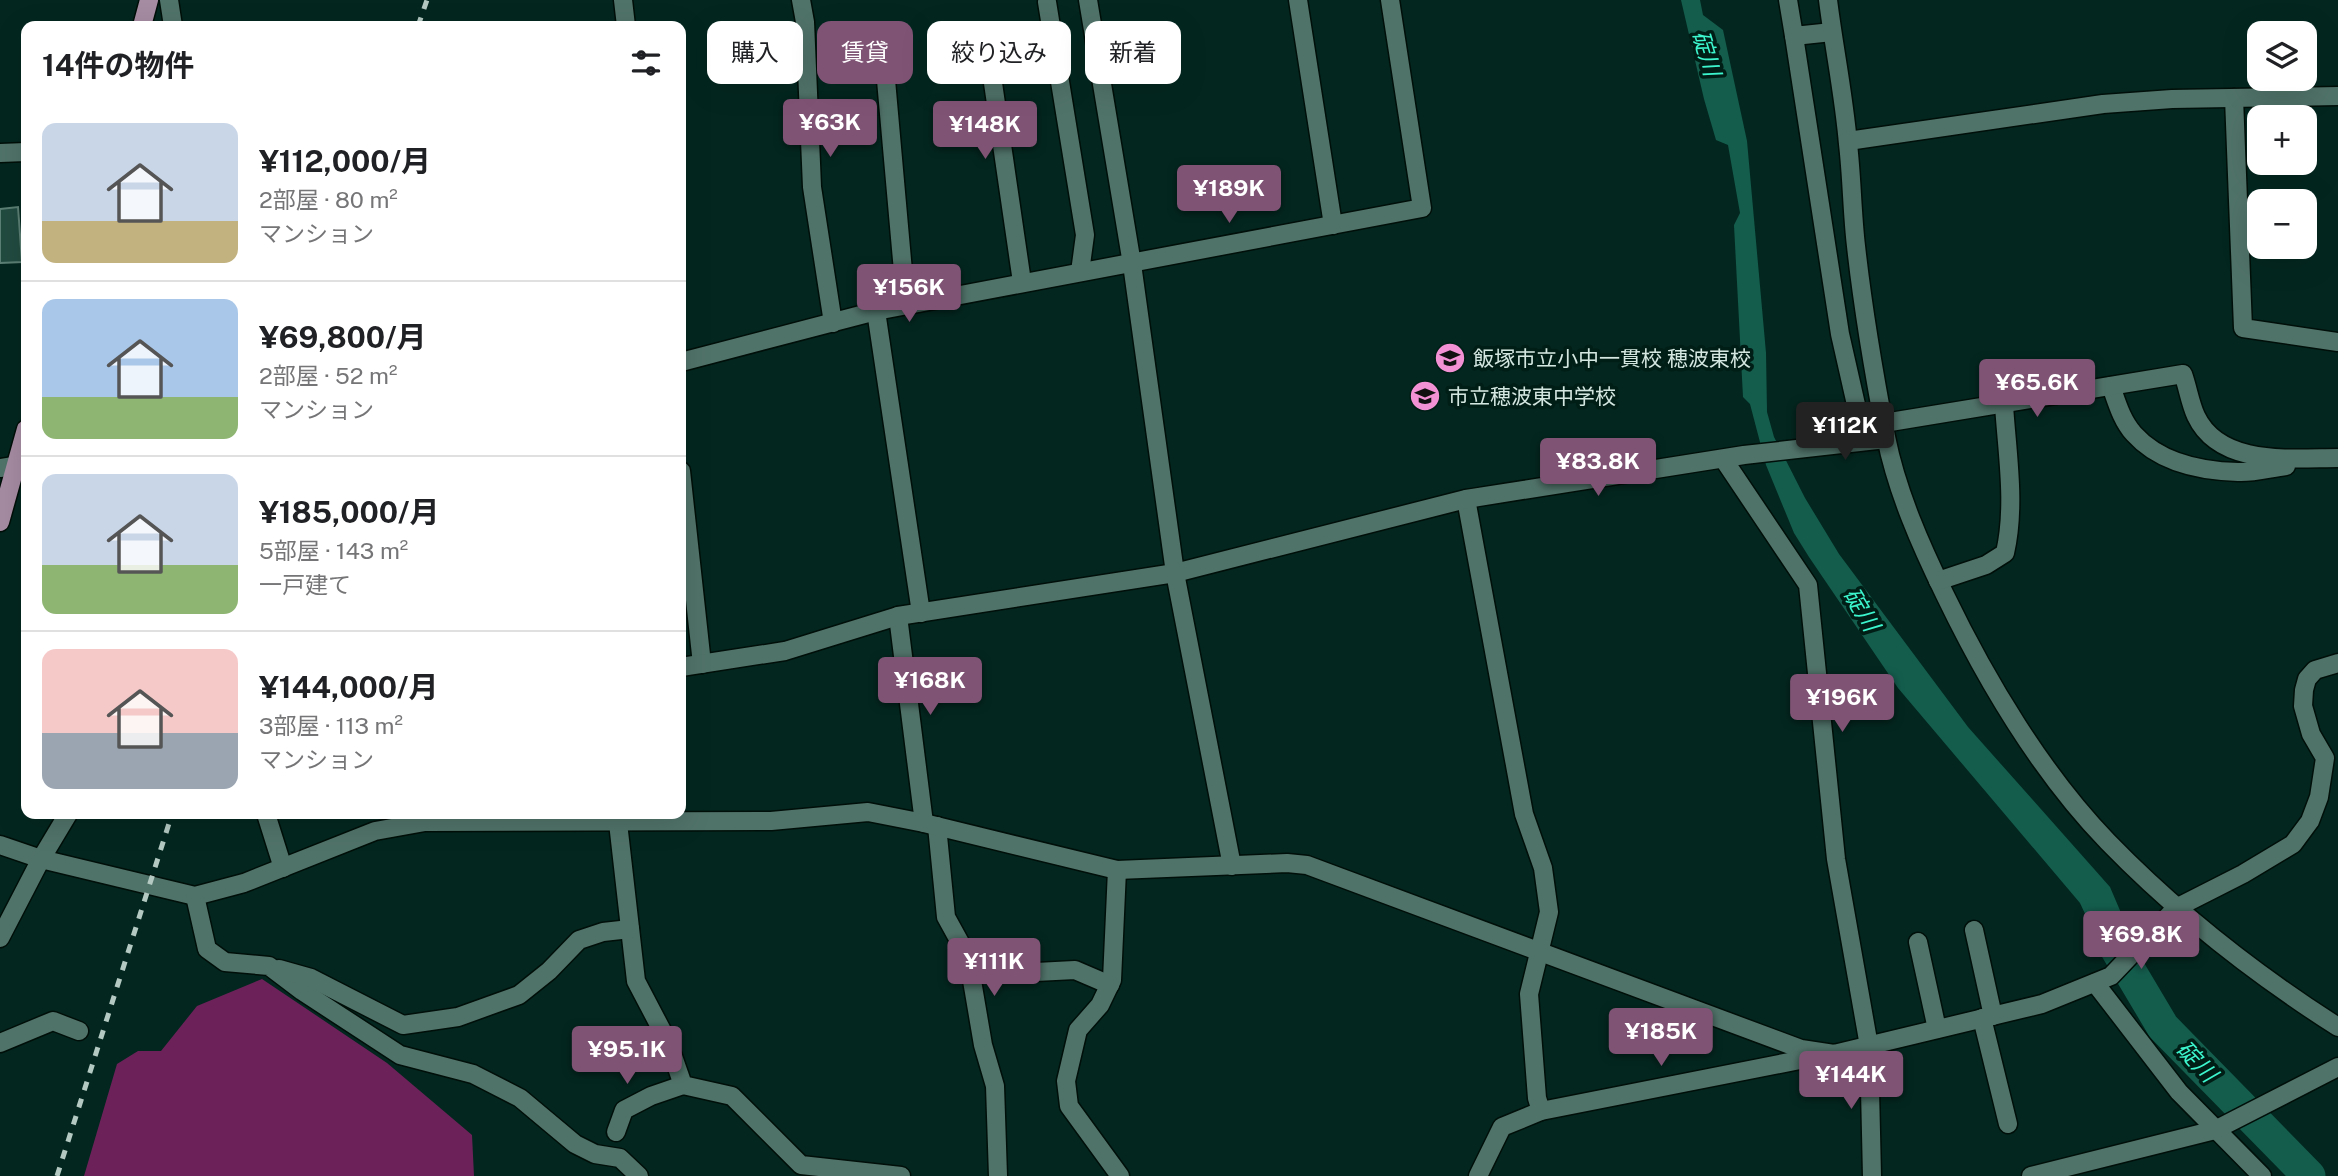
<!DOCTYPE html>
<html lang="ja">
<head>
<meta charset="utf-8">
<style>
  body { margin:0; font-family:"Public Sans","Noto Sans JP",sans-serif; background:#f2f2f2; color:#202124; height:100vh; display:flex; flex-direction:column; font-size:26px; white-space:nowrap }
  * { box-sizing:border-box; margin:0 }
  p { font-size:23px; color:#757577 }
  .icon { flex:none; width:38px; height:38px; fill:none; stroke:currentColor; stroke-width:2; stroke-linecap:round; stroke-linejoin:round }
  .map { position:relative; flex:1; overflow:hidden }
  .sheet { position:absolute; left:21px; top:21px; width:665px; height:798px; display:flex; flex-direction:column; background:#fff; border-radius:14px; box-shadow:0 7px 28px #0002 }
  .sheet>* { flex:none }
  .banner { position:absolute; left:707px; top:21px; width:665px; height:63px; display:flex; gap:14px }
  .controls { position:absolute; left:2247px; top:21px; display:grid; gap:14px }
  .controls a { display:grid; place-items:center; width:70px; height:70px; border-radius:14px; background:#fff; box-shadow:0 7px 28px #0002; font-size:35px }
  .price { position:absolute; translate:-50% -60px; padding:0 16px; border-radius:7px; background:#7f5374; color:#fff; font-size:23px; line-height:46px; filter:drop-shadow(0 2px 4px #0008) }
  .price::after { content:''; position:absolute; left:50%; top:42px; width:21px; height:16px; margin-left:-10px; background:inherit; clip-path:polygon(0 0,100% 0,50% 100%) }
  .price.selected { background:#222; color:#fff }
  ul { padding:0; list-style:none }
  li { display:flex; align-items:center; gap:21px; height:175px; padding:0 21px }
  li+li { border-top:2px solid #e0e0e0 }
  li span { display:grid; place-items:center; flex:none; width:196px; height:140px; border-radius:14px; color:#555 }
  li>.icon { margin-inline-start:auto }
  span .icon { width:84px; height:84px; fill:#fffc; stroke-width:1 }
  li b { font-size:30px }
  h2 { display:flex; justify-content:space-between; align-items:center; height:84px; padding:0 21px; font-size:30px }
  .chip { padding:0 24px; border-radius:14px; background:#fff; box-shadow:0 7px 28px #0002; font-size:24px; line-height:63px }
  .chip.selected { background:#7f5374; color:#fff }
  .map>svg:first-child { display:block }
</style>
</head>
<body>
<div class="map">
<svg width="2338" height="1176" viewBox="0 0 2338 1176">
  <rect width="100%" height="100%" fill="#03271f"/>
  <polygon fill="#6c2259" points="262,979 387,1063 472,1135 474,1176 84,1176 117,1064 138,1051 161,1051 197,1006"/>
  <polygon fill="#145d4d" points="1681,0 1700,0 1703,15 1723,30 1747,141 1766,353 1767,412 1774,437 1805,498 1839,554 1968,727 2110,887 2136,948 2117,969 2093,931 2080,903 1898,688 1809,557 1794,533 1766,465 1750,404 1743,397 1734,225 1740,213 1728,145 1716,140 1704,99"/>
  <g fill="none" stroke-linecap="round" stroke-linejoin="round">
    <polyline stroke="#145d4d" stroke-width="33" points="2110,930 2116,948 2163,1027 2309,1176"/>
  </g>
  <polygon fill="#224b40" stroke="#5b7f74" stroke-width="2" points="18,207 22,262 0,263 0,209"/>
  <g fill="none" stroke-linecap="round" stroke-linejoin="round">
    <g stroke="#000f09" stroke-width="21">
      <g id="minor">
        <polyline points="169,0 173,26"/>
        <polyline points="623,0 626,26"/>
        <polyline points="801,0 805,22 812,187 833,323"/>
        <polyline points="1088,0 1132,264 1175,573 1232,866"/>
        <polyline points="1298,0 1333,225"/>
        <polyline points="1788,0 1794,36 1832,32"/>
        <path d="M1828,0C1834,48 1844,96 1848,144C1852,178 1852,212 1856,246C1863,310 1874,374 1886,437C1897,492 1921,546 1945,595C1986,680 2042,774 2108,842C2176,912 2255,974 2338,1027"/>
        <polyline points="1047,2 1085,235 1080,272"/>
        <polyline points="882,35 906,305"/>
        <polyline points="986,35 1022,282"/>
        <polyline points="1794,36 1840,334 1864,440"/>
        <polyline points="2234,98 2243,328 2338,342"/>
        <polyline points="1848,141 2103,104 2172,99 2338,96"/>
        <polyline points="0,153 26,152"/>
        <polyline points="876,311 921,613"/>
        <polyline points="681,362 876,311 1422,208 1390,0"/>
        <path d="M2111,386C2117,403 2122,421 2134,434C2160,463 2201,471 2238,472C2253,473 2270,468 2286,466"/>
        <path d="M1884,423L2183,374C2188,388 2190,403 2196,416C2220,467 2292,458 2338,458"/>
        <polyline points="1724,460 1808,585 1836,859 1869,1046 1872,1176"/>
        <polyline points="0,468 26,464"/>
        <polyline points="681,471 702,664"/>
        <polyline points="1466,499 1524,814 1543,868 1549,912 1529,994 1537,1098 1541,1111"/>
        <path d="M1938,581L1986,565L2005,553C2016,505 2007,453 2004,405"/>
        <polyline points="898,616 924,823"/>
        <polyline points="681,667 785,651 898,616 1175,573 1466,499 1744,455 1886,439"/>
        <polyline points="266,814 283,868"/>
        <polyline points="617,814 636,981 668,1042 683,1085 732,1096 801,1165 901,1176"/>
        <polyline points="937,826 946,917 968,957 983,1045 995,1086 998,1176"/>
        <polyline points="0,845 41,859 195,896 244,883 375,831 425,822 771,821 868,812 924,823 1117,870 1287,863 1307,865 1801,1049 1834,1054 2042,1004 2111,976 2176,908 2243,874 2293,844 2310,821 2319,797 2325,758 2311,734 2303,706 2304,690 2307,679 2315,670 2338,663"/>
        <polyline points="1117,870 1112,980 1100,1005 1078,1030 1066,1081 1069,1106 1120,1176"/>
        <polyline points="195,896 207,949 225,962 269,966 302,991 400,1055 473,1074 520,1098 575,1144 595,1154 620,1158 639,1176"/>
        <polyline points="1974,930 1993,1016"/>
        <polyline points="0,938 41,859 68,814"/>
        <polyline points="1918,942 1937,1029"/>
        <polyline points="279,969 311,978 403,1025 458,1017 519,995 549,971 579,940 603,932 630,929"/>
        <polyline points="1016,973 1075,970 1110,985"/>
        <polyline points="2095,983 2179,1092 2262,1176"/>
        <polyline points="1982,1018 2008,1124"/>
        <polyline points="0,1043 53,1021 79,1031"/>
        <polyline points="616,1132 624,1110 651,1096 683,1085"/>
        <polyline points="1478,1176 1502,1127 1541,1111 1820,1056"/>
        <polyline points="2031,1176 2215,1130 2338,1067"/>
      </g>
    </g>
    <g stroke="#000f09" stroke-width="21">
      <g id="major">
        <polyline points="142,26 149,0"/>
        <polyline points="0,522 26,429"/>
      </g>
    </g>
    <use href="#minor" stroke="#507369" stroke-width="18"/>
    <use href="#major" stroke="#a68ca3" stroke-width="18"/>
    <g stroke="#b3c9c2" stroke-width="5" stroke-dasharray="9 9" stroke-linecap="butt">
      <polyline points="418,26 427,0"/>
      <polyline points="57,1176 172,814"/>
    </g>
  </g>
  <defs>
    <g id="school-disc" transform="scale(1.575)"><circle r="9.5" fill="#f391d5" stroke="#001e16"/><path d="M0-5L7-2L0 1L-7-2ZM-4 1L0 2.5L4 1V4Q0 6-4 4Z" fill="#111"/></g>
  </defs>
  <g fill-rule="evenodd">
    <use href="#school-disc" x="1450" y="358"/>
    <use href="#school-disc" x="1425" y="396"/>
  </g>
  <g text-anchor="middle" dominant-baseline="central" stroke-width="7" stroke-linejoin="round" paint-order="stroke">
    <g font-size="21" fill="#d4e7e1" stroke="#001e16" text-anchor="start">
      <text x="1473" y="358">飯塚市立小中一貫校 穂波東校</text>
      <text x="1448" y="396">市立穂波東中学校</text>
    </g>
    <g font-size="23" font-style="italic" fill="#3cf6ce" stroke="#001e16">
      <text transform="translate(1707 53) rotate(73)">碇川</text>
      <text transform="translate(1862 609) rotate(59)">碇川</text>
      <text transform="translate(2197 1061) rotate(46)">碇川</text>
    </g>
  </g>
</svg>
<div class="controls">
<a><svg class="icon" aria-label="layers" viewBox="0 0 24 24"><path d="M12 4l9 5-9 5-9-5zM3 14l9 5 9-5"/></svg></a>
<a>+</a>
<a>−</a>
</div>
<b class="price" style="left:830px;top:159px">¥63K</b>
<b class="price" style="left:985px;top:161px">¥148K</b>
<b class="price" style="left:1229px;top:225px">¥189K</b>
<b class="price" style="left:909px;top:324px">¥156K</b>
<b class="price" style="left:2037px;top:419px">¥65.6K</b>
<b class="price selected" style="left:1845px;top:462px">¥112K</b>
<b class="price" style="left:1598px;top:498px">¥83.8K</b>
<b class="price" style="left:930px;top:717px">¥168K</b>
<b class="price" style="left:1842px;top:734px">¥196K</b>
<b class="price" style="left:2141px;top:971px">¥69.8K</b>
<b class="price" style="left:994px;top:998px">¥111K</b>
<b class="price" style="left:1661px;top:1068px">¥185K</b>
<b class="price" style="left:627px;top:1086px">¥95.1K</b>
<b class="price" style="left:1851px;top:1111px">¥144K</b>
<div class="banner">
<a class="chip">購入</a>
<a class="chip selected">賃貸</a>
<a class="chip">絞り込み</a>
<a class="chip">新着</a>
</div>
<section class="sheet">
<h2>14件の物件<svg class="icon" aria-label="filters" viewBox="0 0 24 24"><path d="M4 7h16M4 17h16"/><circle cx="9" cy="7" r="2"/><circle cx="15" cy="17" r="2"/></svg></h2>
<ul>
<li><span style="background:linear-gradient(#c9d6e8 70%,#c2b280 0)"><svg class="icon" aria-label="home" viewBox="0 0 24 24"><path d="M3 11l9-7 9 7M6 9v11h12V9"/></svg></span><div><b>¥112,000/月</b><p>2部屋 · 80 m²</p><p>マンション</p></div></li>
<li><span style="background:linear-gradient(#a9c7e8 70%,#8fb573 0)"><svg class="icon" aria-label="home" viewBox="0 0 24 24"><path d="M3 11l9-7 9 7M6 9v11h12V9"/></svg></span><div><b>¥69,800/月</b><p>2部屋 · 52 m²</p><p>マンション</p></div></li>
<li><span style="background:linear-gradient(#c9d6e8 65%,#8fb573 0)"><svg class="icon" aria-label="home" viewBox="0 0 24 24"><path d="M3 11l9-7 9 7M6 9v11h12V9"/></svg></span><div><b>¥185,000/月</b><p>5部屋 · 143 m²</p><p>一戸建て</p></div></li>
<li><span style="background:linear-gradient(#f6c9c9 60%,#9aa5b1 0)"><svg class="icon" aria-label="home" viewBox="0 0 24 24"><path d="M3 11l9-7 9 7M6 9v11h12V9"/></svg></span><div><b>¥144,000/月</b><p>3部屋 · 113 m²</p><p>マンション</p></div></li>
</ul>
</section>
</div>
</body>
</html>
